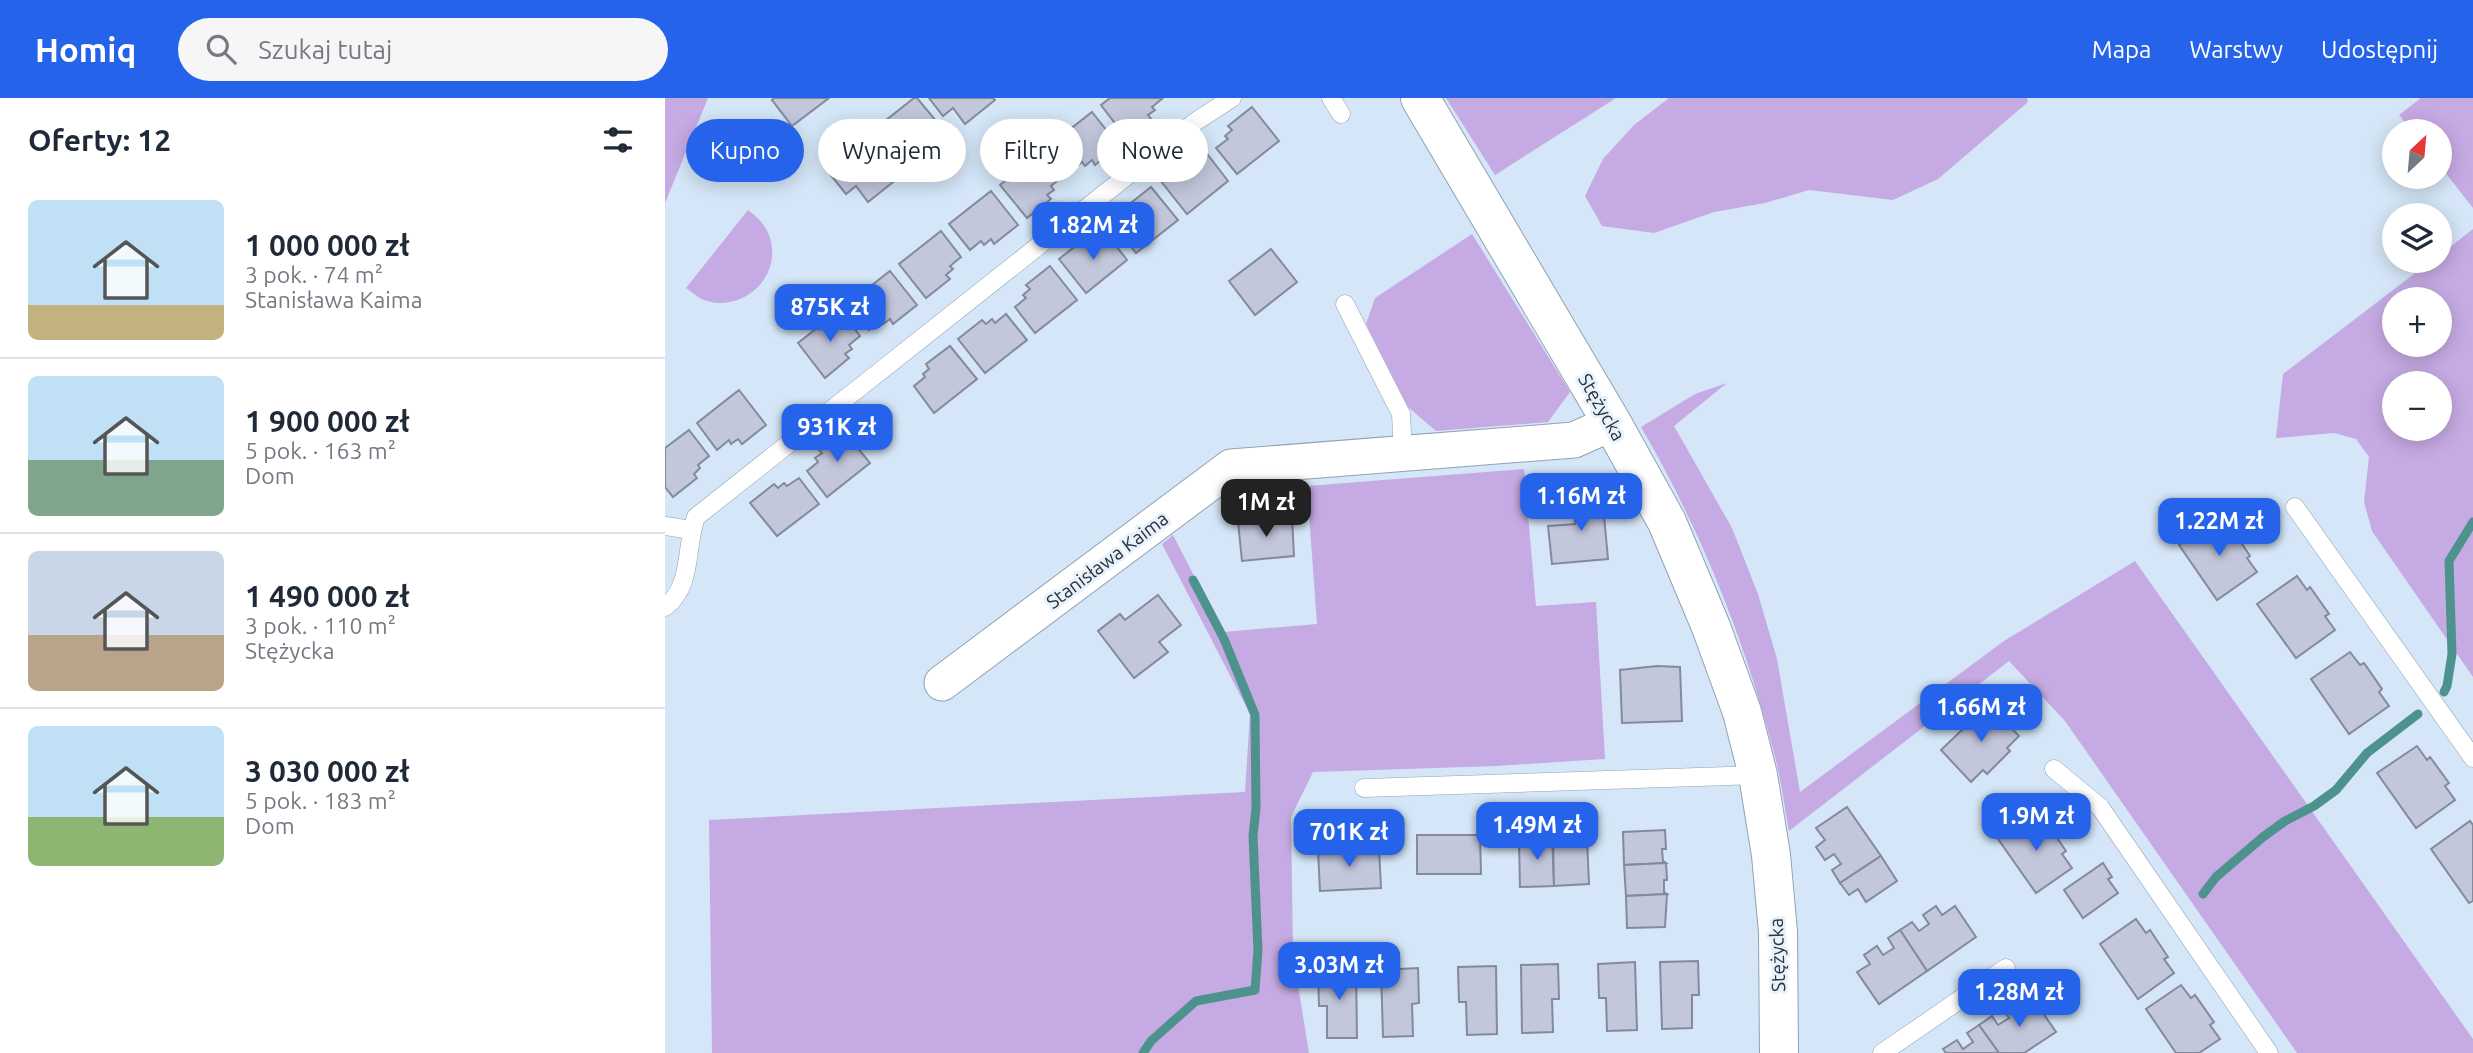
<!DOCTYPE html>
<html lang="pl">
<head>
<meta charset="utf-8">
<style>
  body { margin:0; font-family:Ubuntu,sans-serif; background:#f6f6f7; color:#1f2937; height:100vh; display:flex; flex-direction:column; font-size:26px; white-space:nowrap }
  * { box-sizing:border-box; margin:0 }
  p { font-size:23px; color:#747a83 }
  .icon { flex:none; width:38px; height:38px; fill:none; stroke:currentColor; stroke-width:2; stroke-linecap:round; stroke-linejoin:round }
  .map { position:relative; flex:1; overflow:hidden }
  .details { display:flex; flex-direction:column; background:#fff; width:665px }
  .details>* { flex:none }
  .banner { position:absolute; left:21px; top:21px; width:665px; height:63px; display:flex; gap:14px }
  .needle { width:46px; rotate:26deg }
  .controls { position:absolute; left:1717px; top:21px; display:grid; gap:14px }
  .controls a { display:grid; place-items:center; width:70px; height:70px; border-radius:50%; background:#fff; box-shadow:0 4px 18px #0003; font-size:35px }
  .price { position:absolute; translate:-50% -60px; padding:0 16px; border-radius:14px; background:#2563eb; color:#fff; font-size:23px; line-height:46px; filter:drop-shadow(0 2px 4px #0008) }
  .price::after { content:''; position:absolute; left:50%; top:42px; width:21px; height:16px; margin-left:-10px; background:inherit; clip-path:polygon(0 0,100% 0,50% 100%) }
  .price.current { background:#222; color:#fff }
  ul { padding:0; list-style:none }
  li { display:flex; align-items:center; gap:21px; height:175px; padding:0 28px }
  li+li { border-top:2px solid #e0e1e3 }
  li span { display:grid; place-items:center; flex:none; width:196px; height:140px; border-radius:10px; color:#555 }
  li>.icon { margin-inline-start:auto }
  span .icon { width:84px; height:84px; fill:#fffc; stroke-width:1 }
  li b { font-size:30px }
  h2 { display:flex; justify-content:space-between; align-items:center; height:84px; padding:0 28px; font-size:30px }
  .pill { padding:0 24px; border-radius:32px; background:#fff; box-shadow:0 4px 18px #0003; font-size:24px; line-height:63px }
  .pill.current { background:#2563eb; color:#fff }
  header { display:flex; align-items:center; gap:42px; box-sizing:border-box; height:98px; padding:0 35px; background:#2563eb; color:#fff }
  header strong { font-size:33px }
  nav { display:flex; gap:38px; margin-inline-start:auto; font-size:24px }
  .search { width:490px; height:63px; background:#f6f6f7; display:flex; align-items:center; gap:18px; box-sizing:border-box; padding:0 24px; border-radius:38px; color:#747a83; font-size:26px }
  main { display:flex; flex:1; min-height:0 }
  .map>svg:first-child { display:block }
</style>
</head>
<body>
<header>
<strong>Homiq</strong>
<div class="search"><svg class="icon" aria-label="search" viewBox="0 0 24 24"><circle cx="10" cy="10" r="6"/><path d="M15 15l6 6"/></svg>Szukaj tutaj</div>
<nav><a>Mapa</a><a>Warstwy</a><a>Udostępnij</a></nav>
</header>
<main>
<section class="details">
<h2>Oferty: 12<svg class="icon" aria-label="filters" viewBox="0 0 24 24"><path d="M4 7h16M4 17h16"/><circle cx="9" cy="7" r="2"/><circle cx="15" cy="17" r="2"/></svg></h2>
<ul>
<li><span style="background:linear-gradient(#bfe0f5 75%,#c2b280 0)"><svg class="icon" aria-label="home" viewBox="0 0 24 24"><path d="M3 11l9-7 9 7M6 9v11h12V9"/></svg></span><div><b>1 000 000 zł</b><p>3 pok. · 74 m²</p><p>Stanisława Kaima</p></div></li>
<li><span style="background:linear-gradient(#bfe0f5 60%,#7fa58c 0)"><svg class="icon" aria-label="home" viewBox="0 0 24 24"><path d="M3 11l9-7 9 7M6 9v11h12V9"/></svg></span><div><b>1 900 000 zł</b><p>5 pok. · 163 m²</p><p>Dom</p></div></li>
<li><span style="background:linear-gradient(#c9d6e8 60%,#b9a48a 0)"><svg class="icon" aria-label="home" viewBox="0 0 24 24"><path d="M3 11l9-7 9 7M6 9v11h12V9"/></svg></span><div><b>1 490 000 zł</b><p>3 pok. · 110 m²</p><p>Stężycka</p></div></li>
<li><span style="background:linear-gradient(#bfe0f5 65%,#8fb573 0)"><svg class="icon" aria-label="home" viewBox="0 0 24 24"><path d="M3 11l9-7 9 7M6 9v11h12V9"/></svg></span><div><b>3 030 000 zł</b><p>5 pok. · 183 m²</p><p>Dom</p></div></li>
</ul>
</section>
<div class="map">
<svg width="1808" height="955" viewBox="0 0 1808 955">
  <rect width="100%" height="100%" fill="#d4e6f7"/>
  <g fill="#c5aae3" fill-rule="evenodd">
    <polygon points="0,0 43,0 0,105"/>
    <polygon points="781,0 951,0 830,77"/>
    <polygon points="1004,0 1362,0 1363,4 1273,81 1228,102 1144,92 1100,105 1049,114 989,135 937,128 920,98 938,61 969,27"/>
    <polygon points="1756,0 1808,0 1808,110 1775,68 1774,33 1747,33 1734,17"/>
    <path d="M83,112C92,119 100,126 104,137C119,177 79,216 39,202C33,200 27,194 21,190Z"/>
    <path d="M1808,131V579L1707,433L1699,404L1704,359L1691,341L1669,335L1611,340L1618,276L1766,163H1774L1775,157ZM1729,201H1774V247H1729ZM1774,285V331H1729V285Z"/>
    <polygon points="807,136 905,294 883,324 771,333 743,309 701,226 710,200"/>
    <path d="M1062,285L1009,328L1067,430L1093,496L1112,561L1135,694L1339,543L1470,463L1808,941V955H1632L1400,623L1344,563L1124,733C1119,707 1116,680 1109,655C1080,542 1035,430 976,329L1030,296Z"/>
    <polygon points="859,371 871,508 931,504 940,661 831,668 648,674 626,719 628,857 644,955 47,955 44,722 580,694 585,616 497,446 508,437 558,534 652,526 642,388"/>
  </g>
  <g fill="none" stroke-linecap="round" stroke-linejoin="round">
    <g stroke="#4e928d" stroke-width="9">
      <polyline points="1779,594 1782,588 1787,556 1784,463 1808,424"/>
      <polyline points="1538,796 1551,779 1598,739 1620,723 1649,708 1671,692 1702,655 1753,616"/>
      <polyline points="478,955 486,943 531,903 590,892 593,852 588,738 591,710 590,617 559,541 528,482"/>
    </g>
  </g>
  <g fill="#c2c7dc" stroke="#85899e" stroke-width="2">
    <polygon points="109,0 164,0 127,28 107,2"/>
    <polygon points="249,0 252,0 272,24 262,31 275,47 243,72 211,30"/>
    <polygon points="264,0 328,0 330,2 300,26 288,10 278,18"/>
    <polygon points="445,0 498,0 487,9 490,12 483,17 487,22 462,41 436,7"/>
    <polygon points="587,9 614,43 572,76 551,50 563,41 560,38 567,32 563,28"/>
    <polygon points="427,14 454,48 430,67 427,62 420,68 417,64 406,73 385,47"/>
    <polygon points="201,39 233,80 203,104 191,88 181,96 160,70"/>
    <polygon points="377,53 397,79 386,88 389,92 382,97 386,101 362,120 335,87"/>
    <polygon points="543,57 563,83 522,116 495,82 519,63 522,67 529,62 532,66"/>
    <polygon points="486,89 513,122 471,155 451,130 462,121 459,117 466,112 462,108"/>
    <polygon points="326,93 353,127 329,146 326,141 319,147 316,143 305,152 284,126"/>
    <polygon points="276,133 296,159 285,168 288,171 281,177 285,181 261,200 234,166"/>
    <polygon points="442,136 462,162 421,195 394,161 418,142 421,147 428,141 431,145"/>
    <polygon points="606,151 632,184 590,217 564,183"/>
    <polygon points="385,168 412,202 370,235 350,209 361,200 358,197 365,191 361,187"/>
    <polygon points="225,173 252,207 228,226 225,221 218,226 216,223 204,232 183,206"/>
    <polygon points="175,212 195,238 184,247 187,251 180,256 184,260 160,280 133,245"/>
    <polygon points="341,216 362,242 320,275 293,241 317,222 321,226 327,221 330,225"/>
    <polygon points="285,248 312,281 269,315 249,288 260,279 258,276 264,271 261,266"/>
    <polygon points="74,292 101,327 77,346 73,341 66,346 64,342 52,352 32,325"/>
    <polygon points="24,332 44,358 33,367 35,370 29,376 32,380 8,399 0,389 0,350"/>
    <polygon points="178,332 205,365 162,399 142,373 153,364 150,360 157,355 153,351"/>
    <polygon points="134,380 154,406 112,438 85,405 109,386 113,390 119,385 122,388"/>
    <polygon points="937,396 943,461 887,466 883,428 910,426 908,398"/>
    <polygon points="627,420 629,458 577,463 573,424"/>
    <polygon points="1553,420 1563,434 1567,431 1585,458 1582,460 1592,474 1552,502 1514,447"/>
    <polygon points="1632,478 1642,492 1645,489 1664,516 1660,518 1670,532 1631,560 1592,506"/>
    <polygon points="493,497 516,527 494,544 503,554 469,580 433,533 455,516 460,522"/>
    <polygon points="1685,554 1695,567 1699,565 1717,591 1714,594 1724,608 1684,636 1646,581"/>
    <polygon points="992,568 1015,569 1017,623 957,625 955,572"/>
    <polygon points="1324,606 1354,638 1342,650 1345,653 1322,676 1318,672 1306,684 1276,652"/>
    <polygon points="1752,648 1762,662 1765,659 1784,685 1780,688 1790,702 1751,730 1712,675"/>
    <polygon points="1182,709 1216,758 1175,785 1167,772 1176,766 1169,756 1160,762 1151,749 1160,742 1151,730"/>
    <polygon points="1369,716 1379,730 1383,727 1401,753 1397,756 1407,770 1371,795 1333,741"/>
    <polygon points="1805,723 1808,727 1808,803 1804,805 1766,751"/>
    <polygon points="1000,732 1001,751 997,751 998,763 1001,765 959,767 958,734"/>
    <polygon points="887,736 889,788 855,789 854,744 871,744 871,737"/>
    <polygon points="888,736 904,736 904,742 922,741 924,786 889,788"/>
    <polygon points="752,737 815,737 816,776 752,776"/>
    <polygon points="714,749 716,790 655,793 653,752"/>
    <polygon points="1216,758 1232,783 1201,804 1193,791 1184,797 1175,785"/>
    <polygon points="1001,765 1002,782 999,782 999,794 1002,796 961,798 959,767"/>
    <polygon points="1438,765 1447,779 1443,781 1453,795 1418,820 1399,792"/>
    <polygon points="1002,796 1000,829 962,830 961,798"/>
    <polygon points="1271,808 1277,817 1290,808 1311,839 1262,873 1235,832 1247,824 1254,833 1264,826 1258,817"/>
    <polygon points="1471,821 1481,835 1485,832 1503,859 1499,861 1509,875 1473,901 1435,846"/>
    <polygon points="1235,832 1262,873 1214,906 1192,874 1205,866 1199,857 1212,848 1218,857 1229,850 1223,840"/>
    <polygon points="1033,863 1034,897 1027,897 1027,930 997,931 995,864"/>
    <polygon points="970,864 972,932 942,933 941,900 934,900 933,866"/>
    <polygon points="893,866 894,901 887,901 888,934 857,935 856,867"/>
    <polygon points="831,868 832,936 802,937 801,904 794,904 793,869"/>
    <polygon points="753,870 754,905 747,906 748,938 718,939 716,872"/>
    <polygon points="691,872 692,940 662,940 662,908 654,908 653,873"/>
    <polygon points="1516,887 1526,900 1530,897 1549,924 1545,927 1555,941 1534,955 1511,955 1481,911"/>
    <polygon points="1351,902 1357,911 1369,902 1391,934 1359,955 1334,955 1314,927 1327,918 1333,927 1344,920 1338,911"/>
    <polygon points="1314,927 1334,955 1281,955 1278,951 1292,942 1298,951 1308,944 1302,935"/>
  </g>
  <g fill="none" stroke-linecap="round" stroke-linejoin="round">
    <g stroke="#91a2b2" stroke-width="19">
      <g id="lane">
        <polyline points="666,0 676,16"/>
        <polyline points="680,206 736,316 738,355"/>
        <polyline points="1630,409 1808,660"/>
        <polyline points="0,428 26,432"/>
        <path d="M0,509C28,488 20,449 31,419L530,24L567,0"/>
        <polyline points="1389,671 1435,709 1604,955"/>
        <polyline points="699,690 1093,677"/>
        <polyline points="1217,955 1341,870"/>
      </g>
    </g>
    <g stroke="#91a2b2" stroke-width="37">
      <polyline id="street" points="277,585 566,369 909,342 947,325"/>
    </g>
    <g stroke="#91a2b2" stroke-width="40">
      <polyline id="secondary" points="755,0 947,325 1002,424 1046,529 1077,614 1093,677 1106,757 1113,834 1114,955"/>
    </g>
    <use href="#lane" stroke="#fff" stroke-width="18"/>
    <use href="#street" stroke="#fff" stroke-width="35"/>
    <use href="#secondary" stroke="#fff" stroke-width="38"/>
  </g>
  <g text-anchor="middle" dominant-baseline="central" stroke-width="6" stroke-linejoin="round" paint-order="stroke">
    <g font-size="19" fill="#2a3138" stroke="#e7f2fd">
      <text transform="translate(937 309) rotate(60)">Stężycka</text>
      <text transform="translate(442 462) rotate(-37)">Stanisława Kaima</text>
      <text transform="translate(1112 857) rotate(-92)">Stężycka</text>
    </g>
  </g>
</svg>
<div class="controls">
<a><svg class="needle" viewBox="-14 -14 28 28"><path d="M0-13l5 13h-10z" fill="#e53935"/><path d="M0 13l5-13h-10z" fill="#747a83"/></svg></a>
<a><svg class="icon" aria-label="layers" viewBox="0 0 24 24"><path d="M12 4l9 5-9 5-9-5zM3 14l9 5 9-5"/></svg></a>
<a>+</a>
<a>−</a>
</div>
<b class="price" style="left:428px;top:164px">1.82M zł</b>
<b class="price" style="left:165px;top:246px">875K zł</b>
<b class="price" style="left:172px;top:366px">931K zł</b>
<b class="price" style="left:916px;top:435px">1.16M zł</b>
<b class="price current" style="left:601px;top:441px">1M zł</b>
<b class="price" style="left:1554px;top:460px">1.22M zł</b>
<b class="price" style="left:1316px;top:646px">1.66M zł</b>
<b class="price" style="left:1371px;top:755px">1.9M zł</b>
<b class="price" style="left:872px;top:764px">1.49M zł</b>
<b class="price" style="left:684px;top:771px">701K zł</b>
<b class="price" style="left:674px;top:904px">3.03M zł</b>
<b class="price" style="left:1354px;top:931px">1.28M zł</b>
<div class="banner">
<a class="pill current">Kupno</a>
<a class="pill">Wynajem</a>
<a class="pill">Filtry</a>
<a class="pill">Nowe</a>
</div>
</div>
</main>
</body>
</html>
